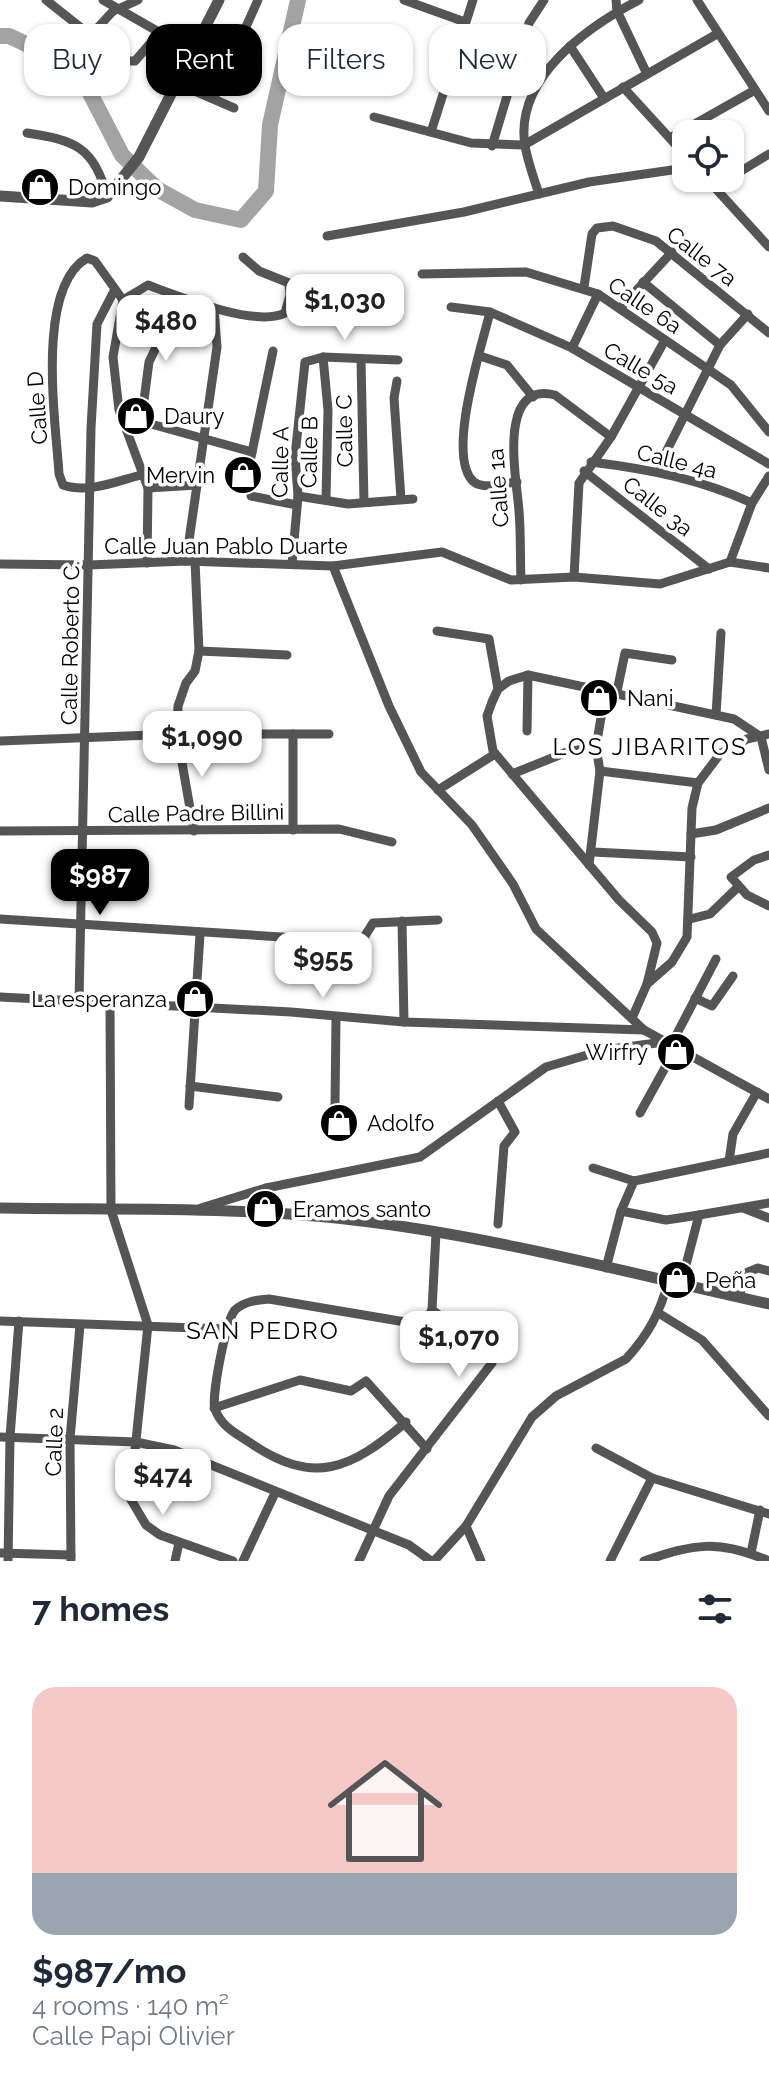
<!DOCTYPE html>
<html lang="en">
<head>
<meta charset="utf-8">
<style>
  body { margin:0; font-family:Raleway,sans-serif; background:#f2f2f3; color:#1f2937; height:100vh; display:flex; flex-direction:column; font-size:30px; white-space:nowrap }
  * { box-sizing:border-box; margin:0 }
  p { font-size:26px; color:#747a83 }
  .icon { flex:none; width:44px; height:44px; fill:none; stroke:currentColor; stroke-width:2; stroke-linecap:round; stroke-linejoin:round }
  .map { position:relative; height:1561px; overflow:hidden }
  .side { display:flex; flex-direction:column; background:#fff; flex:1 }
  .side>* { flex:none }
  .hud { position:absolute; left:24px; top:24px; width:722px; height:72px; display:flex; gap:16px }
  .controls { position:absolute; left:672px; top:120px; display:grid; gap:16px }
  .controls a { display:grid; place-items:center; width:72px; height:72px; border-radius:16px; background:#fff; box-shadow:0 2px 6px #0004; font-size:40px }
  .price { position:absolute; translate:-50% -68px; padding:0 18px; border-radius:16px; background:#fff; color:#222; font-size:26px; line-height:52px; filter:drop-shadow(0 2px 4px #0008) }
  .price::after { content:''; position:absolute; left:50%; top:48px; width:24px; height:18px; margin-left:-12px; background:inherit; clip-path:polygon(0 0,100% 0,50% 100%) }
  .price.on { background:#000; color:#fff }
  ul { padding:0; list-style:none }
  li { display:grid; align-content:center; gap:16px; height:424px; padding:0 32px }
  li+li { border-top:2px solid #e0e1e3 }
  li span { display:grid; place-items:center; height:248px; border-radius:24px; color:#555 }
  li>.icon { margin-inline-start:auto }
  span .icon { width:144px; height:144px; fill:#fffc; stroke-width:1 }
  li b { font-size:34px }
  h2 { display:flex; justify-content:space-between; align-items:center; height:96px; padding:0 32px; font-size:34px }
  .pill { padding:0 28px; border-radius:24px; background:#fff; box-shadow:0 2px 6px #0004; font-size:28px; line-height:72px }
  .pill.on { background:#000; color:#fff }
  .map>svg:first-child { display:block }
</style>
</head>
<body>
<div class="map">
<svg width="769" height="1561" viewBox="0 0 769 1561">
  <rect width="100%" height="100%" fill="#fff"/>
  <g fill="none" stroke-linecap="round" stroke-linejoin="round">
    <polyline stroke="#a3a3a3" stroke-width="16" points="0,36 9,36 77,68 122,155 157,189 195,210 241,220 266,191 270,125 298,0"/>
    <g stroke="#555" stroke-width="9">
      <polyline points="46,0 123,61 135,61 160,32"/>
      <polyline points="103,0 192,51"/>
      <polyline points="404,0 465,22"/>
      <polyline points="616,0 617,11 647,74"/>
      <polyline points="697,0 769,111"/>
      <polyline points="116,10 138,0"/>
      <polyline points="91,35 114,10"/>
      <polyline points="570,46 604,98"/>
      <polyline points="174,82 234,108"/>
      <polyline points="623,87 686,156"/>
      <polyline points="214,98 258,0"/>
      <polyline points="374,117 471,143 524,145 717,34"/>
      <polyline points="431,132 473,0"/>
      <path d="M27,133C74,140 95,147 107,197"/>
      <polyline points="670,138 755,90"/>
      <polyline points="492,146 529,23 544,0"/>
      <polyline points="706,178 769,247"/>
      <polyline points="715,187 769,154"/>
      <path d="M539,194C534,179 528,162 525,146C514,78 587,27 639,0"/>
      <polyline points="327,236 464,212 589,182 686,168"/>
      <polyline points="422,274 526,272 598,294 731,385 769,432"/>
      <polyline points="643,282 720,345"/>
      <polyline points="584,287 592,234 597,228 613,226 656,241 769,333"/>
      <path d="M123,300L95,261L87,258C35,288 56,423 59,474L63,485C88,494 117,481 141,475"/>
      <polyline points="123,300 113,357 119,410 148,488 147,563"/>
      <path d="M123,300L148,285C178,296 256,328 285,313L290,295L289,283L259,271L243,257"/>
      <path d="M451,307L490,312C482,346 445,457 474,482C484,490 506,483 517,482"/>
      <polyline points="621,307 672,252"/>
      <polyline points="490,312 572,348 769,464"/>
      <polyline points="572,348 598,294"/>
      <polyline points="480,356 507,365 533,397"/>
      <polyline points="323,357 328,410 326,499"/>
      <polyline points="361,360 364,502"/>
      <polyline points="397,381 394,398 401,499"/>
      <polyline points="141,423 149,362 179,299"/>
      <polyline points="124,425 151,424 252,452"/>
      <polyline points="251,457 273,351"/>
      <path d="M591,462C648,469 700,479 752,503"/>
      <polyline points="657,470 720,345 748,314"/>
      <polyline points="584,471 709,569"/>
      <polyline points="148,488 197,485"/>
      <polyline points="251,496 297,505"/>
      <polyline points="298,496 348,504 413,499"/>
      <polyline points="186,561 217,347 214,308"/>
      <polyline points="730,562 769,568"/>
      <polyline points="0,564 89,565 186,561 333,566 442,552 511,580 574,577 660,584 730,562 752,503 769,476"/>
      <polyline points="292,564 298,496 295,456 305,362 323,357 398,360"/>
      <polyline points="333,566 389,706 421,772 472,825 513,884 536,929 644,1030 769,1099"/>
      <polyline points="574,577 579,483 611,437 665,340"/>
      <path d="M521,580C520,557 521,534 519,511C517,481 496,380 555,395L611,437"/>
      <polyline points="437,631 489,639 498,689"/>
      <polyline points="199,651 287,655"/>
      <polyline points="616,696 625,653 672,660"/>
      <polyline points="716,715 721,633"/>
      <polyline points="527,731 528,675"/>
      <polyline points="293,734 293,830"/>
      <polyline points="0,741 177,734 329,734"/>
      <polyline points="600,771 698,783"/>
      <polyline points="512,774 567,752 596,747"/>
      <polyline points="438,790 495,754"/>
      <polyline points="0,831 339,829 392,842"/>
      <polyline points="194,831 177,734 178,706 186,683 195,671 199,651 195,561"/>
      <polyline points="691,834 716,830 769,808"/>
      <polyline points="593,852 691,857"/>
      <polyline points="769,855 754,860 731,877 747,895 769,906"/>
      <polyline points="589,865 600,771 596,747 605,694"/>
      <polyline points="0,919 361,942 373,923 438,920"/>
      <polyline points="690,919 710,914 738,887"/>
      <polyline points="402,921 404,1022"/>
      <polyline points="647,984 672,962 687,937 692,808 698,783 720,754 747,739 769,734"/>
      <polyline points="0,997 291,1012 404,1022 644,1030"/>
      <polyline points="695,998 712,1006 733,976"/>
      <polyline points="79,1001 91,428 97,324 114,291"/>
      <polyline points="110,1002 111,1210 148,1325 130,1498 146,1525 160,1535 233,1561"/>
      <polyline points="632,1018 647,984 657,943 652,932 619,900 493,751 487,716 492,702 498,689 509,681 528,675 734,719 761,737 769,770"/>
      <polyline points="671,1045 716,959"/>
      <polyline points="190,1086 278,1097"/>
      <polyline points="498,1101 515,1132 504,1146 498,1224"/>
      <polyline points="335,1105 336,1018"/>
      <polyline points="189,1106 200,934"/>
      <polyline points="640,1113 676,1048"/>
      <polyline points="729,1161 733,1134 757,1092"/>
      <polyline points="593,1168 634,1181"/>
      <polyline points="201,1208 266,1188"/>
      <polyline points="743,1208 769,1218"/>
      <polyline points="621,1211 666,1220 699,1215"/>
      <polyline points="256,1214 266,1188 420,1157 546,1067 604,1050 664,1042"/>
      <polyline points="606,1268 621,1211 634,1181 769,1153"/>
      <polyline points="681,1284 699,1215 769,1203"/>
      <polyline points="739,1297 746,1273 758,1268 769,1271"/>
      <polyline points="660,1314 702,1340 769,1416"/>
      <polyline points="0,1321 225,1329"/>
      <polyline points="214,1408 300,1380 351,1391 366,1381 427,1449"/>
      <path d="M406,1422C351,1469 314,1487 249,1442C235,1433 221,1426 215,1409C211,1398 226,1319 235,1310C245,1301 257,1300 269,1299L417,1324L425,1321L432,1310"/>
      <polyline points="0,1437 136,1442 174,1450 409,1545 431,1561"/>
      <polyline points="596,1448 652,1478 769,1514"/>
      <polyline points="466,1526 481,1561"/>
      <polyline points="0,1553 71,1555"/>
      <polyline points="751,1553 760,1510"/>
      <polyline points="8,1561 10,1437 19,1321"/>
      <polyline points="71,1561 70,1439 80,1325"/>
      <polyline points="175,1561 179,1543"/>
      <polyline points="243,1561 275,1493"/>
      <polyline points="359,1561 389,1496 492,1363 489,1351 432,1310 436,1233"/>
      <path d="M434,1561L466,1526L532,1417L556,1396L626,1359C648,1335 660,1313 668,1282"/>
      <polyline points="610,1561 652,1478"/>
      <path d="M644,1561C695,1544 717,1539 769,1561"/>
    </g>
    <g stroke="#555" stroke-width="11">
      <polyline points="0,196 92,202 107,197 139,157 219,0"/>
      <path d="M0,1208C123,1210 249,1206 370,1222C504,1239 637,1275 769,1304"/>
    </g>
  </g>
  <defs>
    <g id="shop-disc" transform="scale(2)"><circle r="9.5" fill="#000" stroke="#fff"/><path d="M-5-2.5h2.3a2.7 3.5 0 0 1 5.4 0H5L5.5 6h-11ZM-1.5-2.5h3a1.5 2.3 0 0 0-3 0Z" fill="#fff"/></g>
  </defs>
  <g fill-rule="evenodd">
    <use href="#shop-disc" x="40" y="187"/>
    <use href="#shop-disc" x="136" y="416"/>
    <use href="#shop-disc" x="243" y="475"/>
    <use href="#shop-disc" x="599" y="698"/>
    <use href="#shop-disc" x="195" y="999"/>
    <use href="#shop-disc" x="676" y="1052"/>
    <use href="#shop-disc" x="339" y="1123"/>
    <use href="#shop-disc" x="265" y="1209"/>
    <use href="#shop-disc" x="677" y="1280"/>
  </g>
  <g text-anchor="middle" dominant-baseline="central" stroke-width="7" stroke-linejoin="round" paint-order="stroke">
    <g font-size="22" fill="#000" stroke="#fff" text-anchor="start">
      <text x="68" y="187">Domingo</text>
      <text x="164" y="416">Daury</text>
      <text x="215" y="475" text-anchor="end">Mervin</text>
      <text x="627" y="698">Nani</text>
      <text x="167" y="999" text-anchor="end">La esperanza</text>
      <text x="648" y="1052" text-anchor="end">Wirfry</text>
      <text x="367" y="1123">Adolfo</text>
      <text x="293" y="1209">Eramos santo</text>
      <text x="705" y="1280">Peña</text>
    </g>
    <g font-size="22" fill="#000" stroke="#fff">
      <text transform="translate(702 256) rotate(38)">Calle 7a</text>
      <text transform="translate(645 305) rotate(34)">Calle 6a</text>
      <text transform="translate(641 368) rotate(30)">Calle 5a</text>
      <text transform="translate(37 408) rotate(-94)">Calle D</text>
      <text transform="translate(344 431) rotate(-91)">Calle C</text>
      <text transform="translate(309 452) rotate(-89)">Calle B</text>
      <text transform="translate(677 461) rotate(14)">Calle 4a</text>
      <text transform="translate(280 462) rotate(-89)">Calle A</text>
      <text transform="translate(498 488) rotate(-94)">Calle 1a</text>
      <text transform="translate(658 506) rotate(38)">Calle 3a</text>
      <text x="226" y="546">Calle Juan Pablo Duarte</text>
      <text transform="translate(70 643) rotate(-89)">Calle Roberto C.</text>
      <text transform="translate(196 813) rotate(-1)">Calle Padre Billini</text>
      <text transform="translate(54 1442) rotate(-88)">Calle 2</text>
    </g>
    <g font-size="24" letter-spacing="2" fill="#000" stroke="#fff">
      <text x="650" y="746">LOS JIBARITOS</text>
      <text x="263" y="1330">SAN PEDRO</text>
    </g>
  </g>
</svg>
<div class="controls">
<a><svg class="icon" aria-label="locate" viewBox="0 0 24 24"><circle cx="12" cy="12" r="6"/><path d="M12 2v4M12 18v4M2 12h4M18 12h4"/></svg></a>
</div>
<b class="price" style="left:345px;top:342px">$1,030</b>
<b class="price" style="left:166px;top:363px">$480</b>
<b class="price" style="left:202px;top:779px">$1,090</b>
<b class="price on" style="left:100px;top:917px">$987</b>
<b class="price" style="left:323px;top:1000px">$955</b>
<b class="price" style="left:459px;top:1379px">$1,070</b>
<b class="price" style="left:163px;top:1517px">$474</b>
<div class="hud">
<a class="pill">Buy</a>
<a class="pill on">Rent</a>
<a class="pill">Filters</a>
<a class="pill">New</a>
</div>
</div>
<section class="side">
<h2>7 homes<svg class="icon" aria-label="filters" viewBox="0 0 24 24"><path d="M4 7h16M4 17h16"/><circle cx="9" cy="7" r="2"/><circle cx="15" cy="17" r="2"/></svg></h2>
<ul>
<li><span style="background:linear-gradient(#f6c9c9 75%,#9aa5b1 0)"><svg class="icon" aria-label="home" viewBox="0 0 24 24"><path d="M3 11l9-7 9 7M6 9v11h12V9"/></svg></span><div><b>$987/mo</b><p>4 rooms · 140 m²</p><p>Calle Papi Olivier</p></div></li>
</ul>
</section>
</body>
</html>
